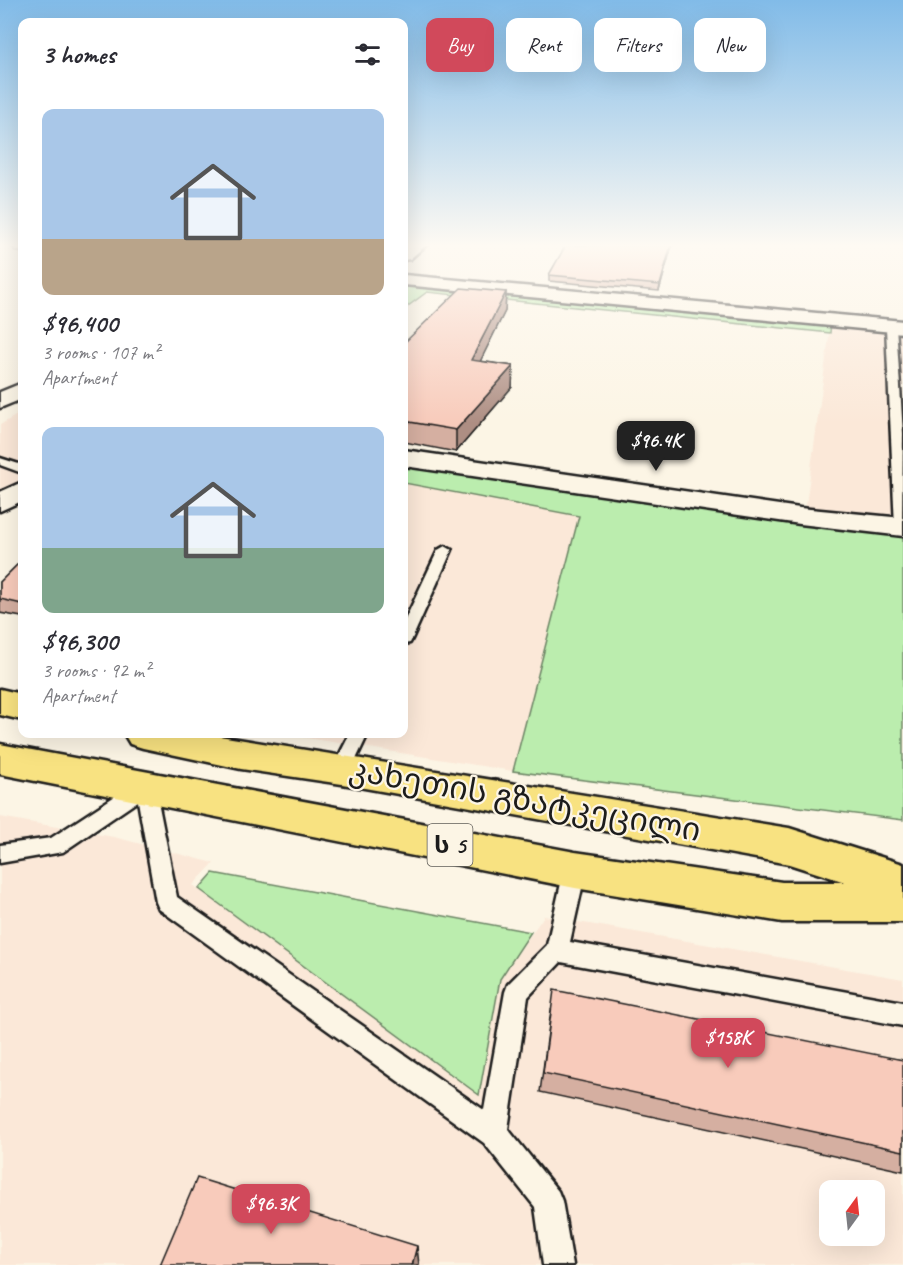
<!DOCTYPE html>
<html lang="en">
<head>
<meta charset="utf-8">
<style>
  body { margin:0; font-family:Caveat,"Noto Sans Georgian",sans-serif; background:#f2f2f3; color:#2b2b33; height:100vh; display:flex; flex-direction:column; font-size:22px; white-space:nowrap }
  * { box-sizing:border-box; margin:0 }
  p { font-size:20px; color:#7c7c81 }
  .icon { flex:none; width:33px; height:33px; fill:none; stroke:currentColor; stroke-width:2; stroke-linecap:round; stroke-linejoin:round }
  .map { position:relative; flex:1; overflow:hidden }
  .sheet { position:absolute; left:18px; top:18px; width:390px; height:720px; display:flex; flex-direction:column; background:#fff; border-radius:12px; box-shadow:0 6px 24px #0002 }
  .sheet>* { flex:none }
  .top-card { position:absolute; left:426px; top:18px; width:387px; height:54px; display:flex; gap:12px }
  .needle { width:39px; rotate:15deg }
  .fabs { position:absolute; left:819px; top:1180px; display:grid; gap:12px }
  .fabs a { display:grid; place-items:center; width:66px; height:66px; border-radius:12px; background:#fff; box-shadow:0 6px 24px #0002; font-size:30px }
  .price { position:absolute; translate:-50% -51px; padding:0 14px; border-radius:12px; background:#d1495b; color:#fff; font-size:20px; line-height:39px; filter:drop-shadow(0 2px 3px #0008) }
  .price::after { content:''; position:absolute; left:50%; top:36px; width:18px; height:14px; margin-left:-9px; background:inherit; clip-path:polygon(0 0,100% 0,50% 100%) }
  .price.on { background:#222; color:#fff }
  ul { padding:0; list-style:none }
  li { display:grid; align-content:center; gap:12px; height:318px; padding:0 24px }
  li span { display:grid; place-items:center; height:186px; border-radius:12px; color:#555 }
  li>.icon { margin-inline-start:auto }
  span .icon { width:108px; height:108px; fill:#fffc; stroke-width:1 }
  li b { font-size:26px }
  h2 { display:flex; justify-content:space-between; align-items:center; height:72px; padding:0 24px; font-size:26px }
  .tag { padding:0 21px; border-radius:12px; background:#fff; box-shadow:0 6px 24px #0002; font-size:21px; line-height:54px }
  .tag.on { background:#d1495b; color:#fff }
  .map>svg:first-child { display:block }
</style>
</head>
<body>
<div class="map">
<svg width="903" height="1265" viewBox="0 0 903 1265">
  <rect width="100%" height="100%" fill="#fcf5e5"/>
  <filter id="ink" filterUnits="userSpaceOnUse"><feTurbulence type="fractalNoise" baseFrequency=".0167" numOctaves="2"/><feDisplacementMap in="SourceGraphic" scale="12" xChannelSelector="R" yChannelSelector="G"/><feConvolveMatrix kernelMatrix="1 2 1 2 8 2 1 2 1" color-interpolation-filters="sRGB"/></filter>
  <g filter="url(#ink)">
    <g fill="#fbe8d8" fill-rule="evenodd">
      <polygon points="831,322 903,330 903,523 805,512"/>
      <polygon points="22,412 22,481 0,494 0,425"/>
      <polygon points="404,483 579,515 513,771 282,734 404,734"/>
      <path d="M0,817L114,837L214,863L193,885L479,1095L500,979L544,916L903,979V1265H0ZM830,1191H874V1236H830Z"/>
    </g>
    <g fill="#bbedae" stroke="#6c8465" stroke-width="1.5">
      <polygon points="404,282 831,322 830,333 427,292 404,309"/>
      <polygon points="404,465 800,523 903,535 903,820 513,771 579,516 404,483"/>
      <polygon points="213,873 531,932 500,979 479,1095 199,889"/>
    </g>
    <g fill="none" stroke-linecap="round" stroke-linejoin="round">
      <g stroke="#1c1c1c" stroke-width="5">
        <g id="lane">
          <polygon points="891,323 896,326 903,433 902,531 895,527 886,326"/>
          <polygon points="0,458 22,465 22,473 0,465"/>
          <polygon points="445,546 452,550 412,639 410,643 404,644 404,622 438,550"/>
          <polygon points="350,734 368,734 349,774 342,776 335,774 332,769"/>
          <polygon points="145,778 152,781 155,786 177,897 484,1110 505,992 508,984 547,945 564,870 567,864 575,861 583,864 586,870 570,942 903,1002 903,1026 561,962 528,997 508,1129 558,1191 562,1201 573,1265 543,1265 535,1207 484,1143 159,909 156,902 138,801 63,852 0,863 0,845 51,838 138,781"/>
        </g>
      </g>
      <g stroke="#1c1c1c" stroke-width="5">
        <g id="street">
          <polygon points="13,245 22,245 22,251 16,250"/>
          <polygon points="404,275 903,321 903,333 404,285"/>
          <polygon points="22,383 22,399 0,408 0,392"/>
          <polygon points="404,450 800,508 903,518 903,536 800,524 404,466"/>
        </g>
      </g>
      <g stroke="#1c1c1c" stroke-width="5">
        <g id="secondary">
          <polygon points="406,245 426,245 410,259 404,260 404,247"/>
          <polygon points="22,482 22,501 0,511 0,492"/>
        </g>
      </g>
      <g stroke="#1c1c1c" stroke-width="5">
        <g id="highway">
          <polygon points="0,689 22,694 22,720 0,715"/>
          <polygon points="124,734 207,734 789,828 903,864 903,922 782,922 575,888 0,774 0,744 575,852 782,882 845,882 789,864 342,784 241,769 143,748 130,744"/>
        </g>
      </g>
      <use href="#lane" fill="#fcf5e5" fill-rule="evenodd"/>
      <use href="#street" fill="#fcf5e5" fill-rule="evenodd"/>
      <use href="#secondary" fill="#fcf5e5" fill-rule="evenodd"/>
      <use href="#highway" fill="#f8e281" fill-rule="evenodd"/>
    </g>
    <g fill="#d5afa1" stroke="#1c1c1c" stroke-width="1.5">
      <polygon points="566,245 672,245 659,291 549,281 549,275"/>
      <polygon points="506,292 505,311 480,361 513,366 512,387 456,452 404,442 404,343"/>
      <polygon points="22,560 22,617 0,613 0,582"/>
      <polygon points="551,1010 903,1060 903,1171 540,1092"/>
    </g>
    <g fill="#ae8e83" stroke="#1c1c1c" stroke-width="1.5">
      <polygon points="671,245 672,245 659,291 660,285"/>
      <polygon points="506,292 505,311 471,380 471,360"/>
      <polygon points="513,366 512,387 456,452 456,430"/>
      <polygon points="417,1246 419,1265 412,1265"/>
    </g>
    <g fill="#f8cbbb" stroke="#1c1c1c" stroke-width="1.5">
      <polygon points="566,245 671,245 660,285 549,275"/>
      <polygon points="461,288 506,292 471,360 513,366 456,430 404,421 404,343"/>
      <polygon points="22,560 22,604 0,599 0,582"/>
      <polygon points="554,990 903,1060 903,1151 543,1073"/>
      <polygon points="197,1178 417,1246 412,1265 160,1265"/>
    </g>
  </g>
  <linearGradient id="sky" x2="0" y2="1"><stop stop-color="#81bbe8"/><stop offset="0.58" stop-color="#fefaf3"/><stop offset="1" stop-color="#fefaf3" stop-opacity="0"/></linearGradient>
  <rect width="903" height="423" fill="url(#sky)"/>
  <g text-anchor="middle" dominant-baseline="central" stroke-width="4.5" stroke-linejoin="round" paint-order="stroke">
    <rect fill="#fcf5e5" stroke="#5f5d58" stroke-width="1.5" x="427.5" y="824" width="45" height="42" rx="4.5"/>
    <g font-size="24" font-weight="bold" fill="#1c1c1c">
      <text x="450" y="845">ს 5</text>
    </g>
    <g font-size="32" fill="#1c1c1c" stroke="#fcf5e5">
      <text transform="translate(525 800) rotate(10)">კახეთის გზატკეცილი</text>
    </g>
  </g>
</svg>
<div class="fabs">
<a><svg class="needle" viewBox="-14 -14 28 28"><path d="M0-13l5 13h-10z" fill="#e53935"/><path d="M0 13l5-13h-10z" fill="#7c7c81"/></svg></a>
</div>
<b class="price on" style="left:656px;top:472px">$96.4K</b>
<b class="price" style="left:728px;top:1069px">$158K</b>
<b class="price" style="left:271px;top:1235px">$96.3K</b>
<div class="top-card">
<a class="tag on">Buy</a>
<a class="tag">Rent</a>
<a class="tag">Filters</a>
<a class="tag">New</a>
</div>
<section class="sheet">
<h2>3 homes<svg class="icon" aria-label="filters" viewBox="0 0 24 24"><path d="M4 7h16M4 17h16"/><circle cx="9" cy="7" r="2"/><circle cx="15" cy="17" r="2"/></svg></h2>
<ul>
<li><span style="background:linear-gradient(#a9c7e8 70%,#b9a48a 0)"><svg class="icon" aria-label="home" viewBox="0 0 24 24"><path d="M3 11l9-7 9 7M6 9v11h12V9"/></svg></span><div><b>$96,400</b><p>3 rooms · 107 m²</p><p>Apartment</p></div></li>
<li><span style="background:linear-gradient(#a9c7e8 65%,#7fa58c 0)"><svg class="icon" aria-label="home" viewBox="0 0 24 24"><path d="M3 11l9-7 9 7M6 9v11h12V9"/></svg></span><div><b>$96,300</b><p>3 rooms · 92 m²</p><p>Apartment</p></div></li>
</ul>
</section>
</div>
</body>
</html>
